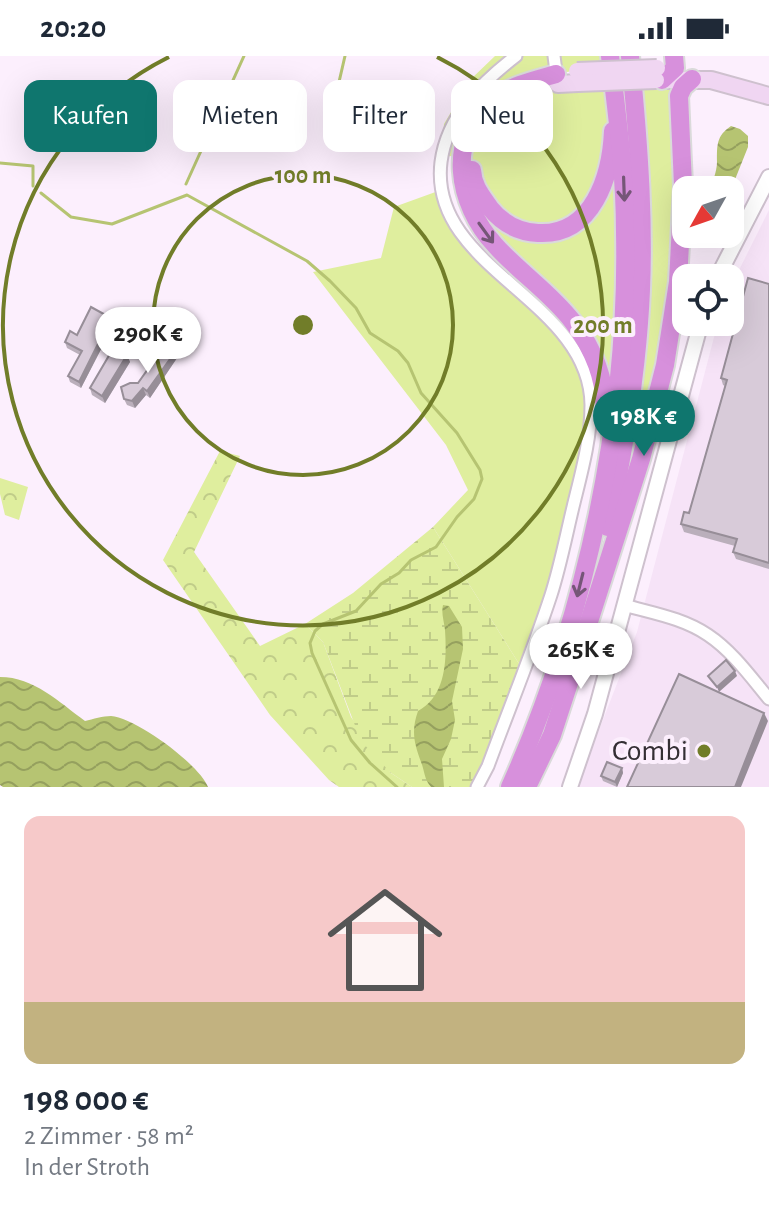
<!DOCTYPE html>
<html lang="de">
<head>
<meta charset="utf-8">
<style>
  body { margin:0; font-family:"Alegreya Sans",sans-serif; background:#f6f6f7; color:#1f2937; height:100vh; display:flex; flex-direction:column; font-size:30px; white-space:nowrap }
  * { box-sizing:border-box; margin:0 }
  p { font-size:26px; color:#747a83 }
  .icon { flex:none; width:44px; height:44px; fill:none; stroke:currentColor; stroke-width:2; stroke-linecap:round; stroke-linejoin:round }
  .map { position:relative; height:731px; overflow:hidden }
  .sheet { display:flex; flex-direction:column; background:#fff; flex:1 }
  .sheet>* { flex:none }
  .top-card { position:absolute; left:24px; top:24px; width:722px; height:72px; display:flex; gap:16px }
  .needle { width:52px; rotate:230deg }
  .tools { position:absolute; left:672px; top:120px; display:grid; gap:16px }
  .tools a { display:grid; place-items:center; width:72px; height:72px; border-radius:16px; background:#fff; box-shadow:0 8px 32px #0002; font-size:40px }
  .price { position:absolute; translate:-50% -68px; padding:0 18px; border-radius:28px; background:#fff; color:#222; font-size:26px; line-height:52px; filter:drop-shadow(0 2px 4px #0008) }
  .price::after { content:''; position:absolute; left:50%; top:48px; width:24px; height:18px; margin-left:-12px; background:inherit; clip-path:polygon(0 0,100% 0,50% 100%) }
  .price.current { background:#0f766e; color:#fff }
  ul { padding:0; list-style:none }
  li { display:grid; align-content:center; gap:16px; height:424px; padding:0 24px }
  li span { display:grid; place-items:center; height:248px; border-radius:16px; color:#555 }
  li>.icon { margin-inline-start:auto }
  span .icon { width:144px; height:144px; fill:#fffc; stroke-width:1 }
  li b { font-size:34px }
  .pill { padding:0 28px; border-radius:16px; background:#fff; box-shadow:0 8px 32px #0002; font-size:28px; line-height:72px }
  .pill.current { background:#0f766e; color:#fff }
  .status { display:flex; justify-content:space-between; align-items:center; height:56px; padding:0 40px; background:#fff; direction:ltr }
  .status svg { height:22px; fill:currentColor }
  .map>svg:first-child { display:block }
</style>
</head>
<body>
<div class="status"><b>20:20</b><svg viewBox="0 0 49 12"><path d="M0 12V9h3v3zM5 12V6h3v6zM10 12V3h3v9zM15 12V0h3v12zM26 1h20v11H26zM47 4h2v5h-2z"/></svg></div>
<div class="map">
<svg width="769" height="731" viewBox="0 0 769 731">
  <defs>
    <pattern id="forest-crowns" width="20" height="18" patternUnits="userSpaceOnUse" patternTransform="scale(2)"><rect width="20" height="18" fill="#dfee9e"/><path d="M2 6a3 3 0 1 1 6 0M12 15a3 3 0 1 1 6 0" fill="none" stroke="#c0cc89"/></pattern>
    <pattern id="wetland-marsh" width="20" height="14" patternUnits="userSpaceOnUse" patternTransform="scale(2)"><rect width="20" height="14" fill="#dfee9e"/><path d="M1 5h8M5 5V1M11 12h8M15 12V8" fill="none" stroke="#c0cc89"/></pattern>
    <pattern id="water-waves" width="16" height="10" patternUnits="userSpaceOnUse" patternTransform="scale(2)"><rect width="16" height="10" fill="#b6c472"/><path d="M0 5q4-4 8 0t8 0" fill="none" stroke="#95a05e"/></pattern>
  </defs>
  <rect width="100%" height="100%" fill="#fceffd"/>
  <polygon fill="#f6e3f7" points="769,154 769,731 577,731 637,576 718,266 730,266 730,232"/>
  <g fill="#dfee9e">
    <polygon points="495,0 610,0 611,8 556,18 493,44 462,99 441,101 444,68 470,24"/>
    <polygon points="645,24 683,31 665,309 587,572 626,384 638,100"/>
    <polygon points="558,28 614,32 626,178 605,415 602,380 605,348 591,296 494,189 473,129 470,102 477,77 491,57 517,39"/>
    <polygon points="441,134 450,158 576,297 591,347 552,537 523,614 433,471 468,434 446,389 313,216 381,202 394,151"/>
  </g>
  <g fill="url(#forest-crowns)">
    <polygon points="220,395 240,400 194,496 260,590 305,568 323,586 351,661 391,717 412,731 339,731 329,724 270,659 163,504"/>
    <polygon points="0,422 28,431 19,464 5,459 0,438"/>
  </g>
  <polygon fill="url(#wetland-marsh)" points="433,471 523,614 477,731 412,731 391,717 361,685 323,586 305,568 353,537"/>
  <g fill="url(#water-waves)">
    <path d="M731,70L740,73L748,80V91L730,136L711,134C712,125 717,116 717,106C717,90 716,80 731,70Z"/>
    <path d="M443,549L449,550L462,571L463,593L452,645L455,664L451,683L442,703L444,731H431C424,723 425,716 421,706C414,687 411,675 418,655C446,640 447,604 445,574C444,565 441,557 443,549Z"/>
    <path d="M0,621C34,621 59,646 85,665C93,663 103,660 111,660C136,662 199,708 208,731H3L0,729Z"/>
  </g>
  <g fill="none" stroke-linecap="round" stroke-linejoin="round">
    <g stroke="#b6c472" stroke-width="3">
      <polyline points="336,39 345,0"/>
      <polyline points="0,107 33,110 33,130"/>
      <polyline points="186,128 244,0"/>
      <polyline points="41,137 71,161 112,168 187,139 307,205 330,225 356,252 370,277 398,295 408,307 421,337 457,377 480,414 482,423 474,443 457,461 436,491 411,504 399,517 381,528 356,555 323,568 315,575 310,587 312,597 351,684 370,707 397,731"/>
    </g>
    <g stroke="#cec1ce" stroke-width="15">
      <g id="minor">
        <polyline points="554,0 557,23"/>
        <path d="M624,549C652,557 683,562 708,579C732,595 750,620 769,643"/>
        <path d="M477,731L488,710C509,653 532,597 551,539C560,511 566,480 573,451C581,418 591,383 591,349C590,243 428,213 441,106C447,60 481,27 516,0"/>
      </g>
    </g>
    <g stroke="#cec1ce" stroke-width="18">
      <g id="tertiary">
        <polyline points="717,222 769,121"/>
        <polyline points="570,731 595,658 701,266"/>
      </g>
    </g>
    <g stroke="#cec1ce" stroke-width="20">
      <g id="secondary">
        <polyline points="656,24 711,24 769,40"/>
        <polyline points="558,28 578,27"/>
      </g>
    </g>
    <g stroke="#dadada" stroke-width="22">
      <g id="trunk">
        <path d="M556,18C535,24 512,29 494,43C445,81 457,148 495,189C519,216 551,237 573,266C593,292 607,325 604,357"/>
        <polyline points="662,24 675,12 674,0"/>
        <path d="M472,114C473,130 481,139 490,152C502,167 519,176 538,177C593,180 611,120 613,75"/>
        <path d="M608,471C622,403 634,336 639,267C646,179 639,88 630,0"/>
        <path d="M510,731C586,561 629,362 625,176C625,116 617,59 610,0"/>
        <polyline points="527,731 552,679 587,572 641,403 665,309 678,226 683,129 679,40 683,31 692,23"/>
      </g>
    </g>
    <use href="#minor" stroke="#fff" stroke-width="11"/>
    <use href="#tertiary" stroke="#fff" stroke-width="14"/>
    <use href="#secondary" stroke="#f0d6f2" stroke-width="16"/>
    <use href="#trunk" stroke="#d790dc" stroke-width="18"/>
    <g stroke="#cec1ce" stroke-width="20" stroke-linecap="butt">
      <g id="secondary-bridge">
        <polyline points="577,15 657,12"/>
        <polyline points="578,27 656,24"/>
      </g>
    </g>
    <use href="#secondary-bridge" stroke="#f0d6f2" stroke-width="16"/>
  </g>
  <g fill="#baafbb">
    <polygon points="769,228 769,513 736,503 733,496 735,490 684,476 681,468 689,457 725,330 723,329 721,322"/>
    <polygon points="111,262 114,268 81,332 70,326 68,320 80,299 67,292 65,286"/>
    <polygon points="127,299 130,306 105,347 92,339 90,332"/>
    <polygon points="177,302 150,342 146,339 135,352 127,349 124,343 138,327"/>
    <polygon points="622,712 623,717 617,731 603,725 601,720"/>
  </g>
  <g fill="#978e98">
    <polygon points="111,262 114,268 81,332 79,326"/>
    <polygon points="175,296 177,302 150,342 147,335"/>
    <polygon points="127,299 130,306 105,347 102,340"/>
    <polygon points="143,332 146,339 135,352 132,345"/>
    <polygon points="735,615 737,620 719,636 717,631"/>
    <polygon points="764,657 768,665 741,731 735,731"/>
    <polygon points="622,712 623,717 617,731 615,726"/>
  </g>
  <g fill="#d8cbd9" stroke="#978e98" stroke-width="2">
    <polygon points="748,222 769,228 769,507 733,496 737,483 681,468 684,456 689,457 727,324 721,322"/>
    <polygon points="91,251 111,262 79,326 68,320 82,295 65,286 70,275 77,279"/>
    <polygon points="165,289 175,296 147,335 143,332 132,345 124,343 121,331 130,327 138,327"/>
    <polygon points="114,291 127,299 102,340 90,332"/>
    <polygon points="726,604 735,615 717,631 708,620"/>
    <polygon points="679,618 764,657 735,731 627,731"/>
    <polygon points="607,706 622,712 615,726 601,720"/>
  </g>
  <defs><path id="oneway-shaft" d="M-6 0H5M1.5-3L5.5 0L1.5 3" fill="none" stroke-width="1.6" stroke-linecap="round" stroke-linejoin="round" transform="scale(2)"/></defs>
  <g stroke="#755677">
    <use href="#oneway-shaft" transform="translate(624 133) rotate(88)"/>
    <use href="#oneway-shaft" transform="translate(486 177) rotate(54)"/>
    <use href="#oneway-shaft" transform="translate(580 529) rotate(104)"/>
  </g>
  <g fill="none" stroke="#717d29" stroke-width="4">
    <circle cx="303" cy="269" r="150"/>
    <path d="M437 1A300 300 0 1 1 169 1"/>
  </g>
  <circle fill="#717d29" stroke="#fceffd" stroke-width="3" cx="704" cy="695" r="8"/>
  <g text-anchor="middle" dominant-baseline="central" stroke-width="8" stroke-linejoin="round" paint-order="stroke">
    <g font-size="30" fill="#342f34" stroke="#fceffd" text-anchor="end">
      <text x="688" y="695">Combi</text>
    </g>
  </g>
  <circle cx="303" cy="269" r="12" fill="#717d29" stroke="#fceffd" stroke-width="4"/>
  <g font-size="24" text-anchor="middle" font-weight="bold" fill="#717d29" stroke="#fceffd" stroke-width="8" stroke-linejoin="round" paint-order="stroke">
    <text x="303" y="127">100 m</text>
    <text x="603" y="277">200 m</text>
  </g>
</svg>
<div class="tools">
<a><svg class="needle" viewBox="-14 -14 28 28"><path d="M0-13l5 13h-10z" fill="#e53935"/><path d="M0 13l5-13h-10z" fill="#747a83"/></svg></a>
<a><svg class="icon" aria-label="locate" viewBox="0 0 24 24"><circle cx="12" cy="12" r="6"/><path d="M12 2v4M12 18v4M2 12h4M18 12h4"/></svg></a>
</div>
<b class="price" style="left:148px;top:319px">290K €</b>
<b class="price current" style="left:644px;top:402px">198K €</b>
<b class="price" style="left:581px;top:635px">265K €</b>
<div class="top-card">
<a class="pill current">Kaufen</a>
<a class="pill">Mieten</a>
<a class="pill">Filter</a>
<a class="pill">Neu</a>
</div>
</div>
<section class="sheet">
<ul>
<li><span style="background:linear-gradient(#f6c9c9 75%,#c2b280 0)"><svg class="icon" aria-label="home" viewBox="0 0 24 24"><path d="M3 11l9-7 9 7M6 9v11h12V9"/></svg></span><div><b>198 000 €</b><p>2 Zimmer · 58 m²</p><p>In der Stroth</p></div></li>
</ul>
</section>
</body>
</html>
